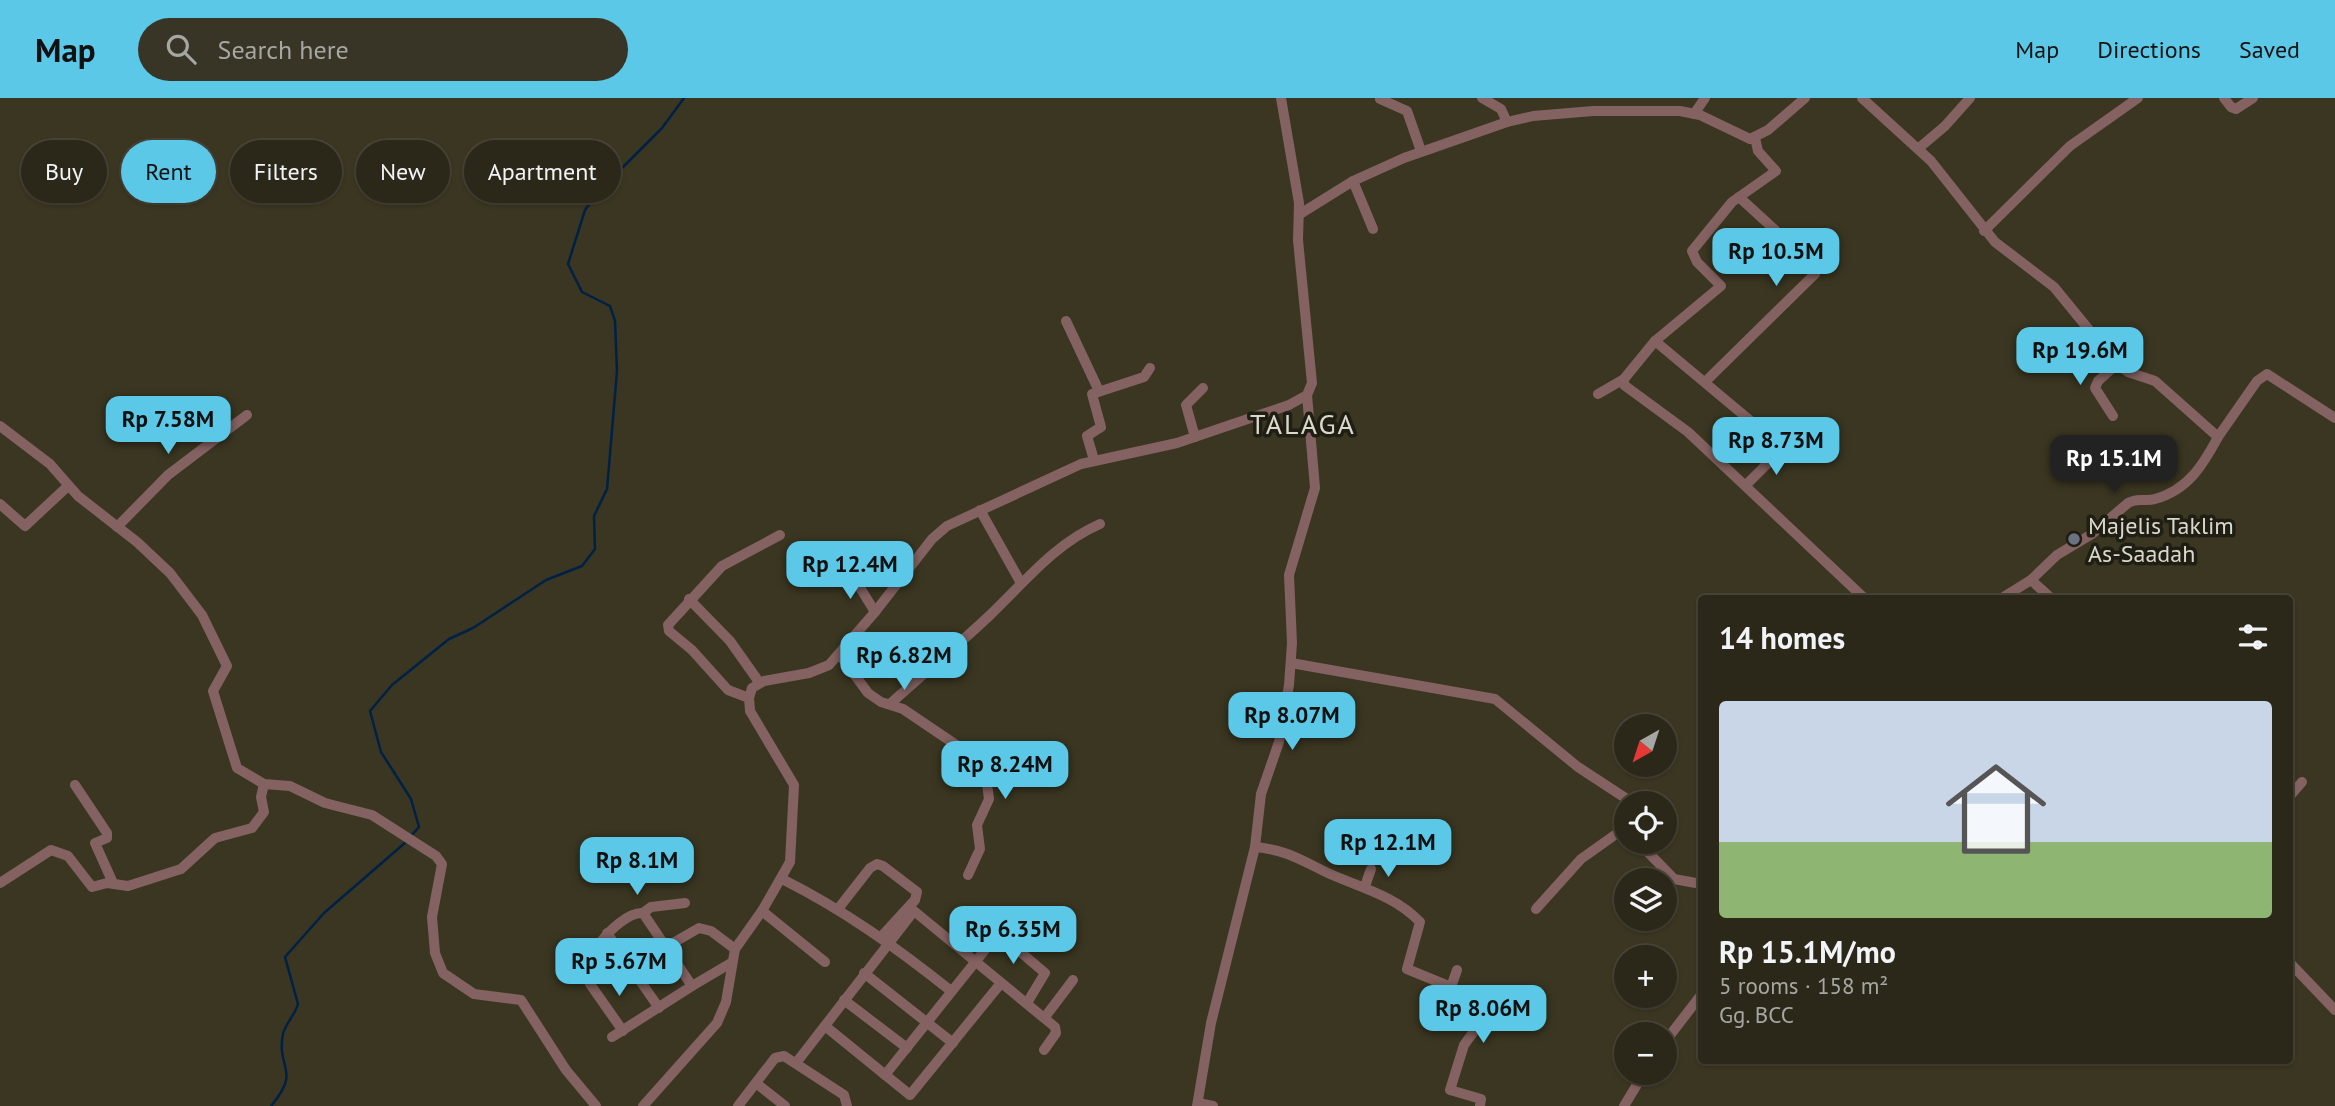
<!DOCTYPE html>
<html lang="en">
<head>
<meta charset="utf-8">
<style>
  body { margin:0; font-family:"PT Sans",sans-serif; background:#383426; color:#f1f3f6; height:100vh; display:flex; flex-direction:column; font-size:26px; white-space:nowrap }
  * { box-sizing:border-box; margin:0 }
  p { font-size:23px; color:#a6a6a2 }
  .icon { flex:none; width:38px; height:38px; fill:none; stroke:currentColor; stroke-width:2; stroke-linecap:round; stroke-linejoin:round }
  .map { position:relative; flex:1; overflow:hidden }
  .details { position:absolute; left:1698px; top:497px; width:595px; height:469px; display:flex; flex-direction:column; background:#2c2819; border-radius:7px; box-shadow:0 2px 5px #0004,0 0 0 2px #484438 }
  .details>* { flex:none }
  .top-card { position:absolute; left:21px; top:42px; width:665px; height:63px; display:flex; gap:14px }
  .needle { width:46px; rotate:219deg }
  .tools { position:absolute; left:1614px; top:616px; display:grid; gap:14px }
  .tools a { display:grid; place-items:center; width:63px; height:63px; border-radius:50%; background:#2c2819; box-shadow:0 2px 5px #0004,0 0 0 2px #484438; font-size:35px }
  .price { position:absolute; translate:-50% -60px; padding:0 16px; border-radius:14px; background:#5ac8e6; color:#111; font-size:23px; line-height:46px; filter:drop-shadow(0 2px 4px #0008) }
  .price::after { content:''; position:absolute; left:50%; top:42px; width:21px; height:16px; margin-left:-10px; background:inherit; clip-path:polygon(0 0,100% 0,50% 100%) }
  .price.active { background:#222; color:#fff }
  ul { padding:0; list-style:none }
  li { display:grid; align-content:center; gap:14px; height:371px; padding:0 21px }
  li span { display:grid; place-items:center; height:217px; border-radius:7px; color:#555 }
  li>.icon { margin-inline-start:auto }
  span .icon { width:126px; height:126px; fill:#fffc; stroke-width:1 }
  li b { font-size:30px }
  h2 { display:flex; justify-content:space-between; align-items:center; height:84px; padding:0 21px; font-size:30px }
  .pill { padding:0 24px; border-radius:32px; background:#2c2819; box-shadow:0 2px 5px #0004,0 0 0 2px #484438; font-size:24px; line-height:63px }
  .pill.active { background:#5ac8e6; color:#111 }
  header { display:flex; align-items:center; gap:42px; box-sizing:border-box; height:98px; padding:0 35px; background:#5ac8e6; color:#111 }
  header strong { font-size:33px }
  nav { display:flex; gap:38px; margin-inline-start:auto; font-size:24px }
  .search { width:490px; height:63px; background:#383426; display:flex; align-items:center; gap:18px; box-sizing:border-box; padding:0 24px; border-radius:38px; color:#a6a6a2; font-size:26px }
  .map>svg:first-child { display:block }
</style>
</head>
<body>
<header>
<strong>Map</strong>
<div class="search"><svg class="icon" aria-label="search" viewBox="0 0 24 24"><circle cx="10" cy="10" r="6"/><path d="M15 15l6 6"/></svg>Search here</div>
<nav><a>Map</a><a>Directions</a><a>Saved</a></nav>
</header>
<div class="map">
<svg width="2335" height="1008" viewBox="0 0 2335 1008">
  <rect width="100%" height="100%" fill="#3a3621"/>
  <g fill="none" stroke-linecap="round" stroke-linejoin="round">
    <g stroke="#002146" stroke-width="2.5">
      <polyline points="410,739 419,729 411,701 381,654 370,613 392,587 449,541 473,530 546,482 582,468 595,451 594,418 607,391 617,273 615,223 610,208 582,194 568,166 585,112 600,92 662,30 684,0"/>
      <path d="M271,1008C302,971 276,972 283,936C285,926 295,917 298,906L285,859L324,815L406,744"/>
    </g>
    <g stroke="#846261" stroke-width="10">
      <polyline points="1482,0 1501,11 1507,24"/>
      <polyline points="1862,0 1931,63 1995,144 2054,189 2117,266 2128,274 2155,283 2218,339 2257,283 2267,276 2335,320"/>
      <polyline points="2224,0 2231,9 2236,11 2253,0"/>
      <polyline points="1380,1 1407,13 1421,53"/>
      <polyline points="1694,16 1705,0"/>
      <polyline points="1755,40 1758,53 1776,73 1732,104 1692,153 1697,164 1721,188 1655,243 1624,281 1624,287 1688,334 1864,500"/>
      <polyline points="1919,50 1945,28 1970,0"/>
      <polyline points="1353,83 1373,131"/>
      <polyline points="1300,116 1353,83 1404,60 1507,24 1533,18 1593,13 1680,13 1700,17 1750,41 1768,32 1805,0"/>
      <polyline points="1984,133 2070,48 2138,0"/>
      <polyline points="1066,223 1099,293"/>
      <polyline points="1655,243 1783,350 1746,387"/>
      <polyline points="1706,283 1815,176 1799,154 1739,99"/>
      <polyline points="1598,296 1624,281"/>
      <polyline points="2113,318 2095,290 2098,283 2117,266"/>
      <polyline points="0,328 50,366 78,398 137,444 170,475 202,517 227,568 213,593 237,670 264,686 290,688 325,705 372,717 436,758 442,766 432,819 435,855 443,875 474,896 521,902 566,972 596,1008"/>
      <polyline points="1195,339 1186,307 1203,290"/>
      <polyline points="1094,362 1087,338 1101,329 1092,296 1144,279 1150,270"/>
      <polyline points="0,406 25,428 68,388"/>
      <polyline points="980,412 1021,485"/>
      <polyline points="117,429 168,377 247,317"/>
      <polyline points="851,475 875,514"/>
      <polyline points="2031,482 2051,500"/>
      <path d="M2002,500L2031,482L2057,457L2092,436L2128,405C2138,399 2145,404 2155,401C2188,392 2203,367 2218,339"/>
      <polyline points="689,501 730,543 759,584"/>
      <polyline points="840,557 868,595 881,604 903,611 974,659 985,671 989,701 977,727 980,751 968,777"/>
      <polyline points="1291,565 1495,601 1578,669 1633,705"/>
      <polyline points="749,600 728,592 692,552 669,533 668,527 722,468 780,437"/>
      <path d="M890,606C922,577 956,549 988,519C1024,485 1054,446 1100,426"/>
      <polyline points="75,687 107,735 107,740 95,745 113,785"/>
      <polyline points="2289,699 2302,684"/>
      <polyline points="1638,744 1674,781 1701,786"/>
      <path d="M1255,749C1288,752 1302,763 1330,776C1362,790 1395,798 1420,824L1407,871L1451,889"/>
      <path d="M782,781C844,812 897,850 951,893"/>
      <polyline points="0,785 51,752 68,758 92,789 107,785 128,788 181,771 215,740 252,730 264,714 261,699 264,686"/>
      <polyline points="1365,788 1371,771"/>
      <polyline points="838,811 870,770 877,766 883,768 917,794 915,802 881,839"/>
      <polyline points="1536,811 1581,761 1626,729"/>
      <polyline points="762,813 825,864"/>
      <polyline points="643,815 651,809 685,805"/>
      <polyline points="607,835 659,910"/>
      <path d="M600,845C609,833 628,814 643,815L692,888L612,939"/>
      <polyline points="666,849 699,830 711,833 735,851"/>
      <polyline points="2289,864 2335,912"/>
      <polyline points="1457,872 1451,889 1486,917 1464,947 1450,992 1481,1001 1480,1008"/>
      <polyline points="864,875 953,945"/>
      <polyline points="590,886 623,933"/>
      <polyline points="692,888 731,865"/>
      <polyline points="844,902 907,950"/>
      <polyline points="1045,919 1073,882"/>
      <polyline points="825,928 910,997 1001,885"/>
      <polyline points="1664,945 1701,897"/>
      <polyline points="796,965 914,813 1055,929 1056,935 1044,952"/>
      <polyline points="885,977 996,838 1004,840 1045,875 1027,905"/>
      <polyline points="756,985 785,1008"/>
      <polyline points="1198,1005 1213,1008"/>
      <polyline points="643,1008 717,925 726,904 735,851 762,813 790,764 794,687 750,613 749,600 752,590 764,583 809,575 829,567 875,514 932,441 947,428 1081,366 1177,345 1289,307 1307,297 1312,285 1298,142 1299,105 1281,0"/>
      <polyline points="738,1008 775,960 784,958 844,997 847,1008"/>
      <polyline points="1197,1008 1211,925 1255,749 1261,696 1279,644 1289,587 1292,545 1289,477 1315,390 1307,297"/>
      <polyline points="1624,1008 1644,975"/>
    </g>
  </g>
  <circle fill="#6b7280" stroke="#1f1e14" stroke-width="2.5" cx="2074" cy="441" r="7"/>
  <g text-anchor="middle" dominant-baseline="central" stroke-width="7" stroke-linejoin="round" paint-order="stroke">
    <g font-size="24" fill="#dad8cb" stroke="#1f1e14" text-anchor="start">
      <text x="2088" y="427">Majelis Taklim<tspan x="2088" dy="28">As-Saadah</tspan></text>
    </g>
    <g font-size="28" letter-spacing="2" fill="#dad8cb" stroke="#1f1e14">
      <text x="1303" y="325">TALAGA</text>
    </g>
  </g>
</svg>
<div class="tools">
<a><svg class="needle" viewBox="-14 -14 28 28"><path d="M0-13l5 13h-10z" fill="#e53935"/><path d="M0 13l5-13h-10z" fill="#a6a6a2"/></svg></a>
<a><svg class="icon" aria-label="locate" viewBox="0 0 24 24"><circle cx="12" cy="12" r="6"/><path d="M12 2v4M12 18v4M2 12h4M18 12h4"/></svg></a>
<a><svg class="icon" aria-label="layers" viewBox="0 0 24 24"><path d="M12 4l9 5-9 5-9-5zM3 14l9 5 9-5"/></svg></a>
<a>+</a>
<a>−</a>
</div>
<b class="price" style="left:1776px;top:190px">Rp 10.5M</b>
<b class="price" style="left:2080px;top:289px">Rp 19.6M</b>
<b class="price" style="left:168px;top:358px">Rp 7.58M</b>
<b class="price" style="left:1776px;top:379px">Rp 8.73M</b>
<b class="price active" style="left:2114px;top:397px">Rp 15.1M</b>
<b class="price" style="left:850px;top:503px">Rp 12.4M</b>
<b class="price" style="left:904px;top:594px">Rp 6.82M</b>
<b class="price" style="left:1292px;top:654px">Rp 8.07M</b>
<b class="price" style="left:1005px;top:703px">Rp 8.24M</b>
<b class="price" style="left:1388px;top:781px">Rp 12.1M</b>
<b class="price" style="left:637px;top:799px">Rp 8.1M</b>
<b class="price" style="left:1013px;top:868px">Rp 6.35M</b>
<b class="price" style="left:619px;top:900px">Rp 5.67M</b>
<b class="price" style="left:1483px;top:947px">Rp 8.06M</b>
<div class="top-card">
<a class="pill">Buy</a>
<a class="pill active">Rent</a>
<a class="pill">Filters</a>
<a class="pill">New</a>
<a class="pill">Apartment</a>
</div>
<section class="details">
<h2>14 homes<svg class="icon" aria-label="filters" viewBox="0 0 24 24"><path d="M4 7h16M4 17h16"/><circle cx="9" cy="7" r="2"/><circle cx="15" cy="17" r="2"/></svg></h2>
<ul>
<li><span style="background:linear-gradient(#c9d6e8 65%,#8fb573 0)"><svg class="icon" aria-label="home" viewBox="0 0 24 24"><path d="M3 11l9-7 9 7M6 9v11h12V9"/></svg></span><div><b>Rp 15.1M/mo</b><p>5 rooms · 158 m²</p><p>Gg. BCC</p></div></li>
</ul>
</section>
</div>
</body>
</html>
